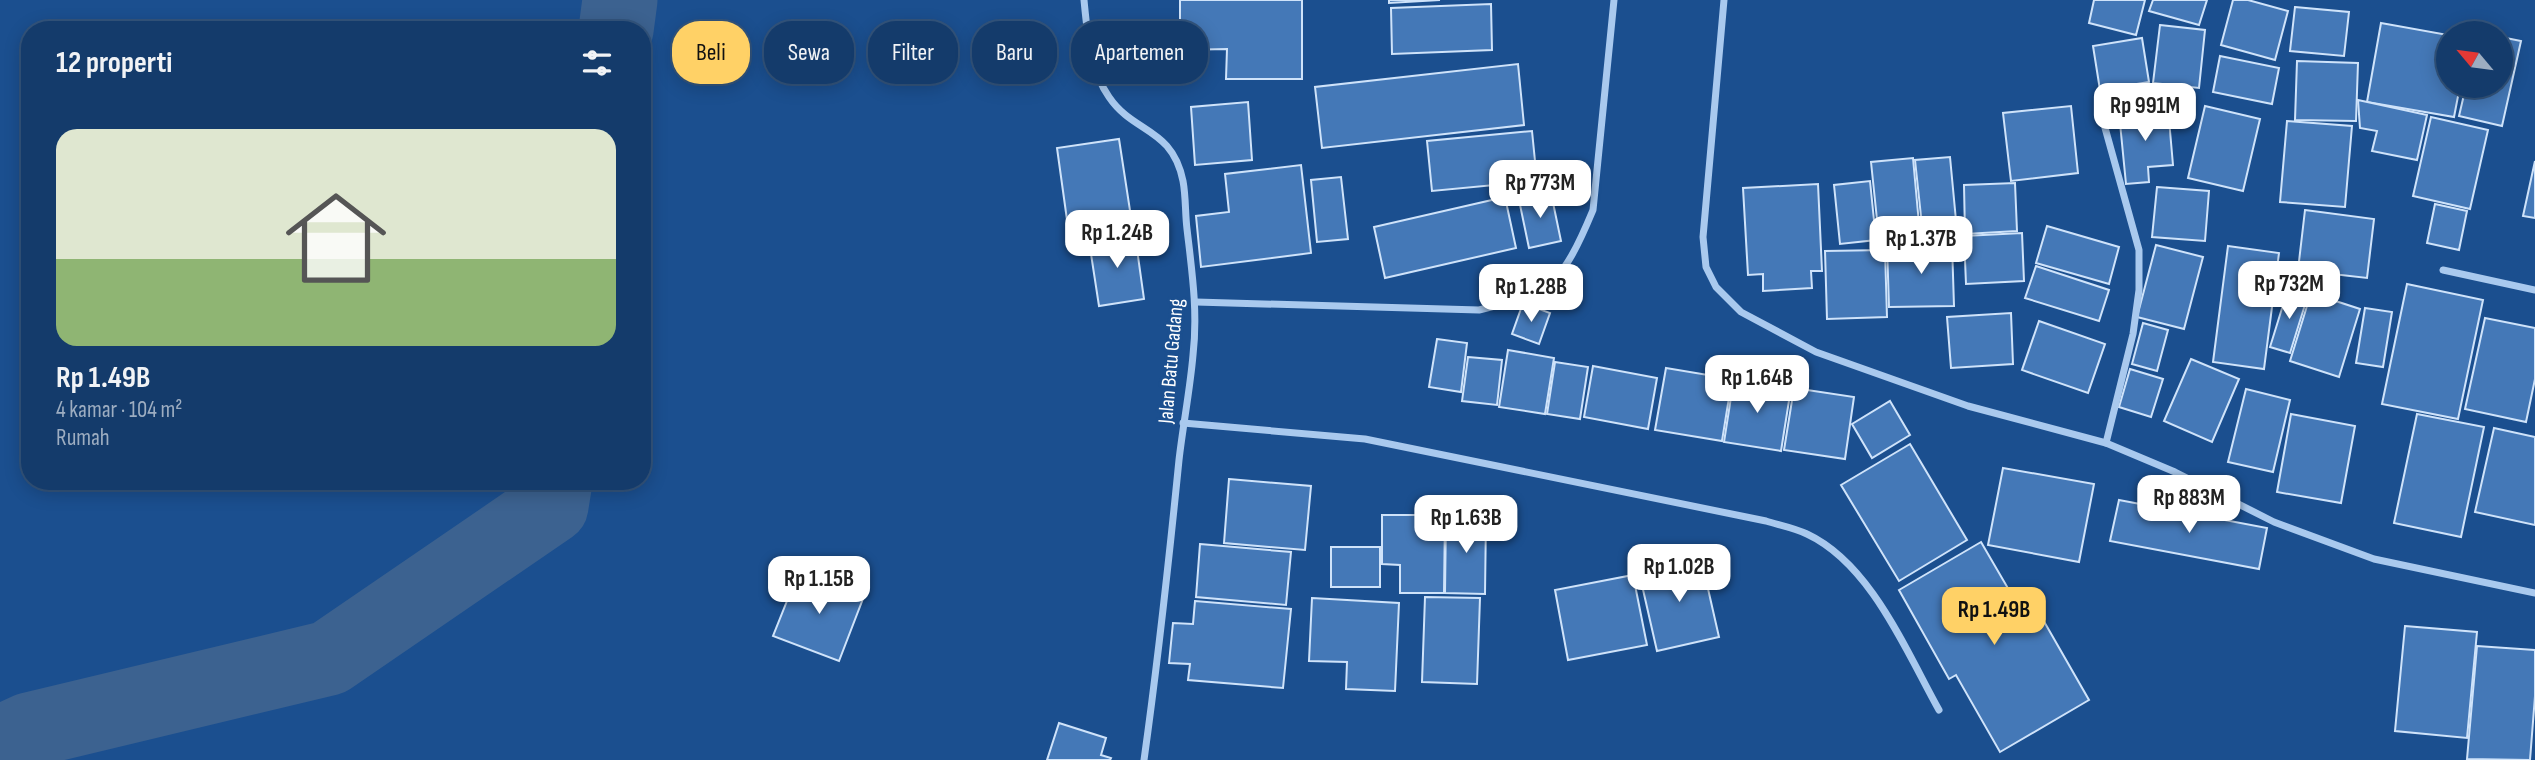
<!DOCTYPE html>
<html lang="id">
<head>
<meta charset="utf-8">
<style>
  body { margin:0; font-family:"Sofia Sans Condensed",sans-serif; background:#1d4271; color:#f1f3f6; height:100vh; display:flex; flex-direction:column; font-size:26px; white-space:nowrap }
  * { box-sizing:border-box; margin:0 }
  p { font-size:23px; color:#9dadc1 }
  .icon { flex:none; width:38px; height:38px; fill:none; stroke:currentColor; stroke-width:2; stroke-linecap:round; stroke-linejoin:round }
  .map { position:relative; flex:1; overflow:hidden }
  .sheet { position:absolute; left:21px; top:21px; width:630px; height:469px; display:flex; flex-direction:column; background:#143b6b; border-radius:28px; box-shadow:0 4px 18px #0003,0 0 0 2px #33557e }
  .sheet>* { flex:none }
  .top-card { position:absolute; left:672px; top:21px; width:665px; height:63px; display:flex; gap:14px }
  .needle { width:46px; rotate:299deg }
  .fabs { position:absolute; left:2436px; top:21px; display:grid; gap:14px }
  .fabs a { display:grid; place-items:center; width:77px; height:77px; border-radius:50%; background:#143b6b; box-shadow:0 4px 18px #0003,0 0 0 2px #33557e; font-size:35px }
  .price { position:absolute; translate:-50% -60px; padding:0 16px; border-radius:14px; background:#fff; color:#222; font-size:23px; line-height:46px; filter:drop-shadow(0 2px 4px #0008) }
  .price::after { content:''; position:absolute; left:50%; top:42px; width:21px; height:16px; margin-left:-10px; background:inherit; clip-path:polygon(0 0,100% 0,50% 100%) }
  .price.active { background:#ffd166; color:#111 }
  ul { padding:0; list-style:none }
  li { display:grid; align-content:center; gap:14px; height:371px; padding:0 35px }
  li span { display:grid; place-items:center; height:217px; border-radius:21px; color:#555 }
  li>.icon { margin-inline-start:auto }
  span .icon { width:126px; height:126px; fill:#fffc; stroke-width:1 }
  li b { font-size:30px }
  h2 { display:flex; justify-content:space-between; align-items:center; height:84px; padding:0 35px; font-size:30px }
  .chip { padding:0 24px; border-radius:28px; background:#143b6b; box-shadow:0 4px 18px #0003,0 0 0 2px #33557e; font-size:24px; line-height:63px }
  .chip.active { background:#ffd166; color:#111 }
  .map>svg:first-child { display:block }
</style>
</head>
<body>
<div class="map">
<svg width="2535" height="760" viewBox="0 0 2535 760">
  <rect width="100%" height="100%" fill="#1b4f8f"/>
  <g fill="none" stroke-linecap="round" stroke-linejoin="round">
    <g stroke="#3c6290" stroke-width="75">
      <polyline points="616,30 620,0"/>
      <polyline points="0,743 29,730 329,658 551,506 555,481"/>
    </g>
  </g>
  <g fill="#4478b7" stroke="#cfe3fa" stroke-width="2">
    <polygon points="1180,0 1302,0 1302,79 1226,79 1227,49 1180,50"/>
    <polygon points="1389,0 1440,0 1389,3"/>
    <polygon points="2094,0 2145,0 2136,35 2089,23"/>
    <polygon points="2153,0 2207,0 2199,25 2149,11"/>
    <polygon points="2233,0 2248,0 2288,11 2275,60 2221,45"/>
    <polygon points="1491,4 1492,50 1392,54 1391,8"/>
    <polygon points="2295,7 2349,12 2344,56 2290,51"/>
    <polygon points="2381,23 2448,35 2448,86 2460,86 2454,117 2367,102"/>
    <polygon points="2160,25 2205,30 2199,88 2153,83"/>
    <polygon points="2501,37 2521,41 2502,126 2459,116 2466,86 2501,86"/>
    <polygon points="2142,38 2149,82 2100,90 2093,46"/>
    <polygon points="2220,56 2279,68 2272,104 2213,92"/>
    <polygon points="2297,61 2358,63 2356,121 2295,120"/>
    <polygon points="1518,64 1524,125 1322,148 1315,87"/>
    <polygon points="2358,100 2427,115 2417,160 2372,151 2377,131 2360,128"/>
    <polygon points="1248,102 1252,160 1195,165 1191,107"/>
    <polygon points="2071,106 2078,173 2011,181 2003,113"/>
    <polygon points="2205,106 2260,119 2243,191 2188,178"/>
    <polygon points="2168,108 2173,165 2148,167 2149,182 2126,184 2119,113"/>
    <polygon points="2431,117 2488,130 2470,209 2413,196"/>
    <polygon points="2287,121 2352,126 2345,207 2280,202"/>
    <polygon points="1532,131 1537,181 1432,191 1427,141"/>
    <polygon points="1119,139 1131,217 1068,227 1057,148"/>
    <polygon points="1950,157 1957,231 1923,235 1915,160"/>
    <polygon points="1913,158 1920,235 1879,239 1871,162"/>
    <polygon points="2535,161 2535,218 2523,216"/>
    <polygon points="1301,165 1311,253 1201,267 1196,216 1229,212 1225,174"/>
    <polygon points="1341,177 1348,239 1317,242 1311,180"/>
    <polygon points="1870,181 1876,240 1840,244 1834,185"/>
    <polygon points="2015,183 2017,231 1965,234 1964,185"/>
    <polygon points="1818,184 1822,271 1811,271 1812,288 1763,291 1763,274 1748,275 1743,188"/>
    <polygon points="2157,187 2209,191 2205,241 2152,237"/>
    <polygon points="1551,193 1561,241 1529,248 1519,200"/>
    <polygon points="1505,197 1516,248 1385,278 1374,227"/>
    <polygon points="2435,204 2467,211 2459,250 2427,243"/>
    <polygon points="2305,210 2374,219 2367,278 2298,270"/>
    <polygon points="2047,226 2119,247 2109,284 2036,263"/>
    <polygon points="2022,233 2024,281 1966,284 1964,236"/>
    <polygon points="1135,235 1144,299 1099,306 1089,241"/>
    <polygon points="1952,244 1954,306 1889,307 1887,246"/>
    <polygon points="2156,245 2203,257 2184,329 2137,317"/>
    <polygon points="2228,246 2279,253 2264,369 2213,362"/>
    <polygon points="1885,250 1887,317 1827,319 1825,251"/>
    <polygon points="2036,266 2109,290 2099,321 2025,298"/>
    <polygon points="2407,284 2483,300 2458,419 2382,404"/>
    <polygon points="2288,289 2308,295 2290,353 2270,347"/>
    <polygon points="2311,293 2360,309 2339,377 2290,361"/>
    <polygon points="1523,303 1550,313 1539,344 1512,334"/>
    <polygon points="2365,308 2392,312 2383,367 2356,363"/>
    <polygon points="2011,313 2013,364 1951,368 1947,317"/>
    <polygon points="2485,318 2535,328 2535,379 2526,422 2465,409"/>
    <polygon points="2039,321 2105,344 2088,393 2022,370"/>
    <polygon points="2143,323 2168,330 2157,371 2132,364"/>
    <polygon points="1437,339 1467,343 1461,392 1429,387"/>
    <polygon points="1508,350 1554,358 1545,414 1499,407"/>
    <polygon points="1468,357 1502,360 1497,405 1462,401"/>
    <polygon points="2191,359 2239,379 2212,442 2164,421"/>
    <polygon points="1555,362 1588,367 1580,419 1547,414"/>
    <polygon points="1593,366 1657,378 1648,429 1584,417"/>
    <polygon points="1666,368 1732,379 1722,441 1655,430"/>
    <polygon points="2130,369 2163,379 2151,417 2119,407"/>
    <polygon points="1734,378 1791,388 1781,451 1724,442"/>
    <polygon points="1794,388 1854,397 1845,459 1784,450"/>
    <polygon points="2246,389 2290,400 2273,472 2228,462"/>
    <polygon points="1890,401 1910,435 1872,458 1852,424"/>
    <polygon points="2291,414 2355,426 2341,503 2277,492"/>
    <polygon points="2417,414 2484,427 2461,537 2394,523"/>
    <polygon points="2494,428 2535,437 2535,525 2475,512"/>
    <polygon points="1910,444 1967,540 1899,581 1841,485"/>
    <polygon points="2003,468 2094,484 2079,562 1988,545"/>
    <polygon points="1229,479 1311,486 1305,550 1224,543"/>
    <polygon points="2119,500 2267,528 2259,569 2110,541"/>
    <polygon points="1382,515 1445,515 1444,593 1400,593 1400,565 1382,564"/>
    <polygon points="1446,516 1486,516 1485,594 1445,593"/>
    <polygon points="1981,542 2013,597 2026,590 2089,700 2000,752 1956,675 1949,679 1899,590"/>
    <polygon points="1200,544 1291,552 1286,605 1196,597"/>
    <rect x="1331" y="547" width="49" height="40"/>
    <polygon points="1701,558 1719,637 1657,651 1639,572"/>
    <polygon points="799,571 864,596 839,661 773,636"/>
    <polygon points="1633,575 1647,645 1568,660 1555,590"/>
    <polygon points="1425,597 1480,598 1477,684 1422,682"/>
    <polygon points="1312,598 1399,603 1395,691 1346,689 1347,662 1309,661"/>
    <polygon points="1195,601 1291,609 1283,688 1188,680 1190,664 1169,663 1173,623 1193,624"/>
    <polygon points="2405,626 2477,632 2467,738 2395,731"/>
    <polygon points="2477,646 2535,650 2535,696 2530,760 2467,759"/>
    <polygon points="1059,723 1106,738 1101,755 1111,758 1110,760 1047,760"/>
  </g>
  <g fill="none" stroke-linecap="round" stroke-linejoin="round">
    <g stroke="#a9c9ee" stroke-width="7">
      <path d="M1084,0C1087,31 1090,70 1109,97C1134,134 1172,127 1183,181C1186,197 1185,213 1187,229C1192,272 1198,312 1193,355C1190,390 1183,425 1179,460C1169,560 1158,660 1144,760"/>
      <polyline points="1724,0 1703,237 1706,267 1716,287 1741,312 1816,352 1968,406 2106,443 2175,472 2274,522 2374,559 2535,593"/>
      <polyline points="2102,117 2139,250 2139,290 2133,334 2106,443"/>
      <polyline points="2443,270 2535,290"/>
      <path d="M1196,302L1479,310C1499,305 1521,300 1541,290C1565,278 1583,234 1593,210L1614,0"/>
      <path d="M1183,423L1365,439L1766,521C1779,525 1795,528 1807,534C1871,564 1906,651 1939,710"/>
    </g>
  </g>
  <g text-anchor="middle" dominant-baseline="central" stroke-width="6" stroke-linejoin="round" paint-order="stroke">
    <g font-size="21" fill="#fff" stroke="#1b4f8f">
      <text transform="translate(1171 361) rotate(-85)">Jalan Batu Gadang</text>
    </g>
  </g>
</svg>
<div class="fabs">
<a><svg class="needle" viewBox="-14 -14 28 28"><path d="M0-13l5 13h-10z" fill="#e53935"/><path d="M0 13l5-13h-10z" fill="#9dadc1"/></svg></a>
</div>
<b class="price" style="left:2145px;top:143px">Rp 991M</b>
<b class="price" style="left:1540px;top:220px">Rp 773M</b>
<b class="price" style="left:1117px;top:270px">Rp 1.24B</b>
<b class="price" style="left:1921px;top:276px">Rp 1.37B</b>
<b class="price" style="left:2289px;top:321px">Rp 732M</b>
<b class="price" style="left:1531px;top:324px">Rp 1.28B</b>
<b class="price" style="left:1757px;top:415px">Rp 1.64B</b>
<b class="price" style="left:2189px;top:535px">Rp 883M</b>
<b class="price" style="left:1466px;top:555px">Rp 1.63B</b>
<b class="price" style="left:1679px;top:604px">Rp 1.02B</b>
<b class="price" style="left:819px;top:616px">Rp 1.15B</b>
<b class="price active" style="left:1994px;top:647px">Rp 1.49B</b>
<div class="top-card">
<a class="chip active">Beli</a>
<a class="chip">Sewa</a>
<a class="chip">Filter</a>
<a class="chip">Baru</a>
<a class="chip">Apartemen</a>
</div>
<section class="sheet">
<h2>12 properti<svg class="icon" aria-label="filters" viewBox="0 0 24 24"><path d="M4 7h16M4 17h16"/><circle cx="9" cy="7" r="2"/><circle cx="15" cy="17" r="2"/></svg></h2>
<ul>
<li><span style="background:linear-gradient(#dfe7d0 60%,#8fb573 0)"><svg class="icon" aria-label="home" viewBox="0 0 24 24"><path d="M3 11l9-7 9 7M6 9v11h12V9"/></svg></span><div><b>Rp 1.49B</b><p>4 kamar · 104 m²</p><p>Rumah</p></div></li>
</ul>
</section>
</div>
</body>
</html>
